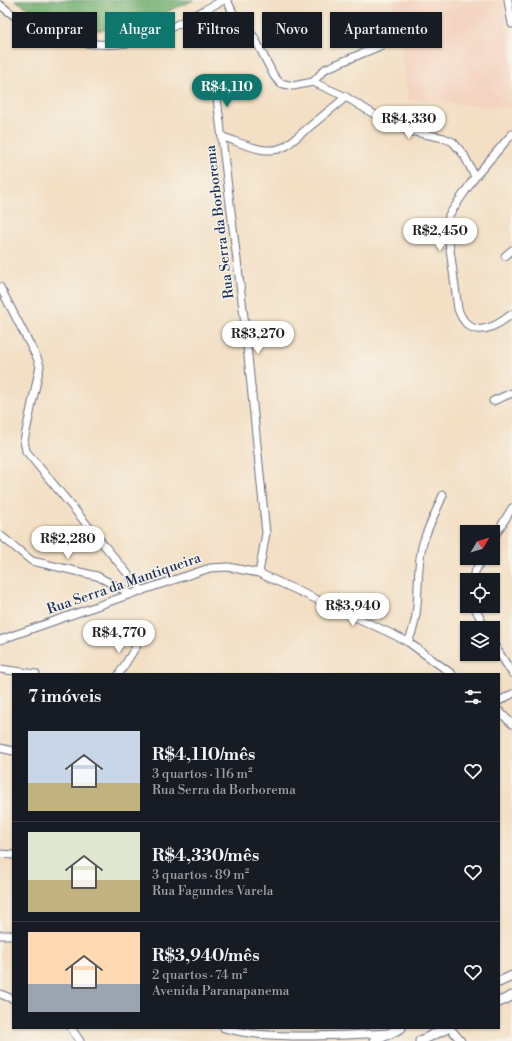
<!DOCTYPE html>
<html lang="pt">
<head>
<meta charset="utf-8">
<style>
  body { margin:0; font-family:"Libre Bodoni",serif; background:#242831; color:#f1f3f6; height:100vh; display:flex; flex-direction:column; font-size:15px; white-space:nowrap }
  * { box-sizing:border-box; margin:0 }
  p { font-size:13px; color:#9ea1a6 }
  .icon { flex:none; width:22px; height:22px; fill:none; stroke:currentColor; stroke-width:2; stroke-linecap:round; stroke-linejoin:round }
  .map { position:relative; flex:1; overflow:hidden }
  .details { position:absolute; left:12px; top:673px; width:488px; height:356px; display:flex; flex-direction:column; background:#171b24; border-radius:0px; box-shadow:0 1px 3px #0004 }
  .details>* { flex:none }
  .top-card { position:absolute; left:12px; top:12px; width:488px; height:36px; display:flex; gap:8px }
  .needle { width:26px; rotate:52deg }
  .controls { position:absolute; left:460px; top:525px; display:grid; gap:8px }
  .controls a { display:grid; place-items:center; width:40px; height:40px; border-radius:0px; background:#171b24; box-shadow:0 1px 3px #0004; font-size:20px }
  .price { position:absolute; translate:-50% -34px; padding:0 9px; border-radius:14px; background:#fff; color:#222; font-size:13px; line-height:26px; filter:drop-shadow(0 1px 2px #0008) }
  .price::after { content:''; position:absolute; left:50%; top:24px; width:12px; height:9px; margin-left:-6px; background:inherit; clip-path:polygon(0 0,100% 0,50% 100%) }
  .price.selected { background:#0f766e; color:#fff }
  ul { padding:0; list-style:none }
  li { display:flex; align-items:center; gap:12px; height:100px; padding:0 16px }
  li+li { border-top:1px solid #363941 }
  li span { display:grid; place-items:center; flex:none; width:112px; height:80px; border-radius:0px; color:#555 }
  li>.icon { margin-inline-start:auto }
  span .icon { width:48px; height:48px; fill:#fffc; stroke-width:1 }
  li b { font-size:17px }
  h2 { display:flex; justify-content:space-between; align-items:center; height:48px; padding:0 16px; font-size:17px }
  .chip { padding:0 14px; border-radius:0px; background:#171b24; box-shadow:0 1px 3px #0004; font-size:14px; line-height:36px }
  .chip.selected { background:#0f766e; color:#fff }
  .map>svg:first-child { display:block }
</style>
</head>
<body>
<div class="map">
<svg width="512" height="1041" viewBox="0 0 512 1041">
  <rect width="100%" height="100%" fill="#f7f3e8"/>
  <filter id="ink" filterUnits="userSpaceOnUse"><feTurbulence type="fractalNoise" baseFrequency=".025" numOctaves="2"/><feDisplacementMap in="SourceGraphic" scale="8" xChannelSelector="R" yChannelSelector="G"/><feConvolveMatrix kernelMatrix="1 2 1 2 8 2 1 2 1" color-interpolation-filters="sRGB"/></filter>
  <filter id="wash" filterUnits="userSpaceOnUse"><feTurbulence type="fractalNoise" baseFrequency=".012" numOctaves="4" result="noise"/><feDisplacementMap in="SourceGraphic" scale="16" xChannelSelector="R" yChannelSelector="G"/><feGaussianBlur stdDeviation="0.9" result="paint"/><feColorMatrix in="noise" values="0 0 0 0 0 0 0 0 0 0 0 0 0 0 0 0 0 1.4 0 .05"/><feComposite in="paint" operator="in"/></filter>
  <g filter="url(#wash)">
    <rect width="100%" height="100%" fill="#f3dfc4"/>
    <polygon fill="#f4d3c0" points="393,0 502,0 512,69 512,108 409,100"/>
    <polygon fill="#74b06f" stroke="#487066" points="15,0 194,0 129,28 87,31 53,24"/>
  </g>
  <g filter="url(#ink)">
    <g fill="none" stroke-linecap="round" stroke-linejoin="round">
      <g stroke="#676d82" stroke-width="9">
        <g id="minor">
          <polyline points="227,0 234,15 254,37 274,76 280,83 293,86 313,82 346,97 385,121 410,131 444,138 453,142 464,155 475,177"/>
          <polyline points="508,0 512,24"/>
          <path d="M0,5C11,13 21,22 32,28C61,44 117,50 148,38C174,28 199,12 224,0"/>
          <polyline points="215,82 244,317 266,533 259,573"/>
          <polyline points="313,82 325,69 380,46"/>
          <path d="M512,134L475,177L449,215L447,227L458,309C469,340 492,330 512,314"/>
          <path d="M223,137C243,143 266,157 286,146L346,97"/>
          <polyline points="505,256 512,250"/>
          <polyline points="0,287 37,358 40,366 24,441 26,451 142,591"/>
          <polyline points="493,401 512,393"/>
          <polyline points="0,535 32,561 97,576 131,594"/>
          <polyline points="493,539 512,508"/>
          <polyline points="471,580 482,558"/>
          <polyline points="474,606 485,628"/>
          <polyline points="0,640 131,594 210,568 228,567 259,573 390,633 408,642 452,674"/>
          <path d="M408,642C421,615 416,587 420,558C422,537 435,515 443,495"/>
          <polyline points="493,643 512,673"/>
          <polyline points="0,669 36,674"/>
          <polyline points="119,674 137,645"/>
          <polyline points="499,701 512,694"/>
          <polyline points="499,711 512,724"/>
          <polyline points="0,748 13,751"/>
          <polyline points="0,854 13,855"/>
          <polyline points="0,935 13,935"/>
          <polyline points="0,994 13,999"/>
          <polyline points="71,1028 80,1041"/>
          <path d="M224,1028C269,1041 340,1035 388,1033"/>
          <polyline points="450,1028 461,1041"/>
        </g>
      </g>
      <g stroke="#676d82" stroke-width="11">
        <g id="tertiary">
          <polyline points="499,982 512,976"/>
          <polyline points="499,1002 512,996"/>
          <polyline points="374,1041 401,1028"/>
          <polyline points="420,1041 448,1028"/>
        </g>
      </g>
      <use href="#minor" stroke="#fff" stroke-width="7"/>
      <use href="#tertiary" stroke="#fff" stroke-width="9"/>
    </g>
  </g>
  <g text-anchor="middle" dominant-baseline="central" stroke-width="3" stroke-linejoin="round" paint-order="stroke">
    <g font-size="14" fill="#1b2f5e" stroke="#f7f3e8">
      <text transform="translate(220 222) rotate(-97)">Rua Serra da Borborema</text>
      <text transform="translate(124 584) rotate(-19)">Rua Serra da Mantiqueira</text>
    </g>
  </g>
</svg>
<div class="controls">
<a><svg class="needle" viewBox="-14 -14 28 28"><path d="M0-13l5 13h-10z" fill="#e53935"/><path d="M0 13l5-13h-10z" fill="#9ea1a6"/></svg></a>
<a><svg class="icon" aria-label="locate" viewBox="0 0 24 24"><circle cx="12" cy="12" r="6"/><path d="M12 2v4M12 18v4M2 12h4M18 12h4"/></svg></a>
<a><svg class="icon" aria-label="layers" viewBox="0 0 24 24"><path d="M12 4l9 5-9 5-9-5zM3 14l9 5 9-5"/></svg></a>
</div>
<b class="price selected" style="left:227px;top:108px">R$4,110</b>
<b class="price" style="left:409px;top:140px">R$4,330</b>
<b class="price" style="left:440px;top:252px">R$2,450</b>
<b class="price" style="left:258px;top:355px">R$3,270</b>
<b class="price" style="left:68px;top:560px">R$2,280</b>
<b class="price" style="left:353px;top:627px">R$3,940</b>
<b class="price" style="left:119px;top:654px">R$4,770</b>
<div class="top-card">
<a class="chip">Comprar</a>
<a class="chip selected">Alugar</a>
<a class="chip">Filtros</a>
<a class="chip">Novo</a>
<a class="chip">Apartamento</a>
</div>
<section class="details">
<h2>7 imóveis<svg class="icon" aria-label="filters" viewBox="0 0 24 24"><path d="M4 7h16M4 17h16"/><circle cx="9" cy="7" r="2"/><circle cx="15" cy="17" r="2"/></svg></h2>
<ul>
<li><span style="background:linear-gradient(#c9d6e8 65%,#c2b280 0)"><svg class="icon" aria-label="home" viewBox="0 0 24 24"><path d="M3 11l9-7 9 7M6 9v11h12V9"/></svg></span><div><b>R$4,110/mês</b><p>3 quartos · 116 m²</p><p>Rua Serra da Borborema</p></div><svg class="icon" aria-label="heart" viewBox="0 0 24 24"><path d="M12 20l-8-8c-3-5 5-10 8-4 3-6 11-1 8 4z"/></svg></li>
<li><span style="background:linear-gradient(#dfe7d0 60%,#c2b280 0)"><svg class="icon" aria-label="home" viewBox="0 0 24 24"><path d="M3 11l9-7 9 7M6 9v11h12V9"/></svg></span><div><b>R$4,330/mês</b><p>3 quartos · 89 m²</p><p>Rua Fagundes Varela</p></div><svg class="icon" aria-label="heart" viewBox="0 0 24 24"><path d="M12 20l-8-8c-3-5 5-10 8-4 3-6 11-1 8 4z"/></svg></li>
<li><span style="background:linear-gradient(#ffd9b3 65%,#9aa5b1 0)"><svg class="icon" aria-label="home" viewBox="0 0 24 24"><path d="M3 11l9-7 9 7M6 9v11h12V9"/></svg></span><div><b>R$3,940/mês</b><p>2 quartos · 74 m²</p><p>Avenida Paranapanema</p></div><svg class="icon" aria-label="heart" viewBox="0 0 24 24"><path d="M12 20l-8-8c-3-5 5-10 8-4 3-6 11-1 8 4z"/></svg></li>
</ul>
</section>
</div>
</body>
</html>
